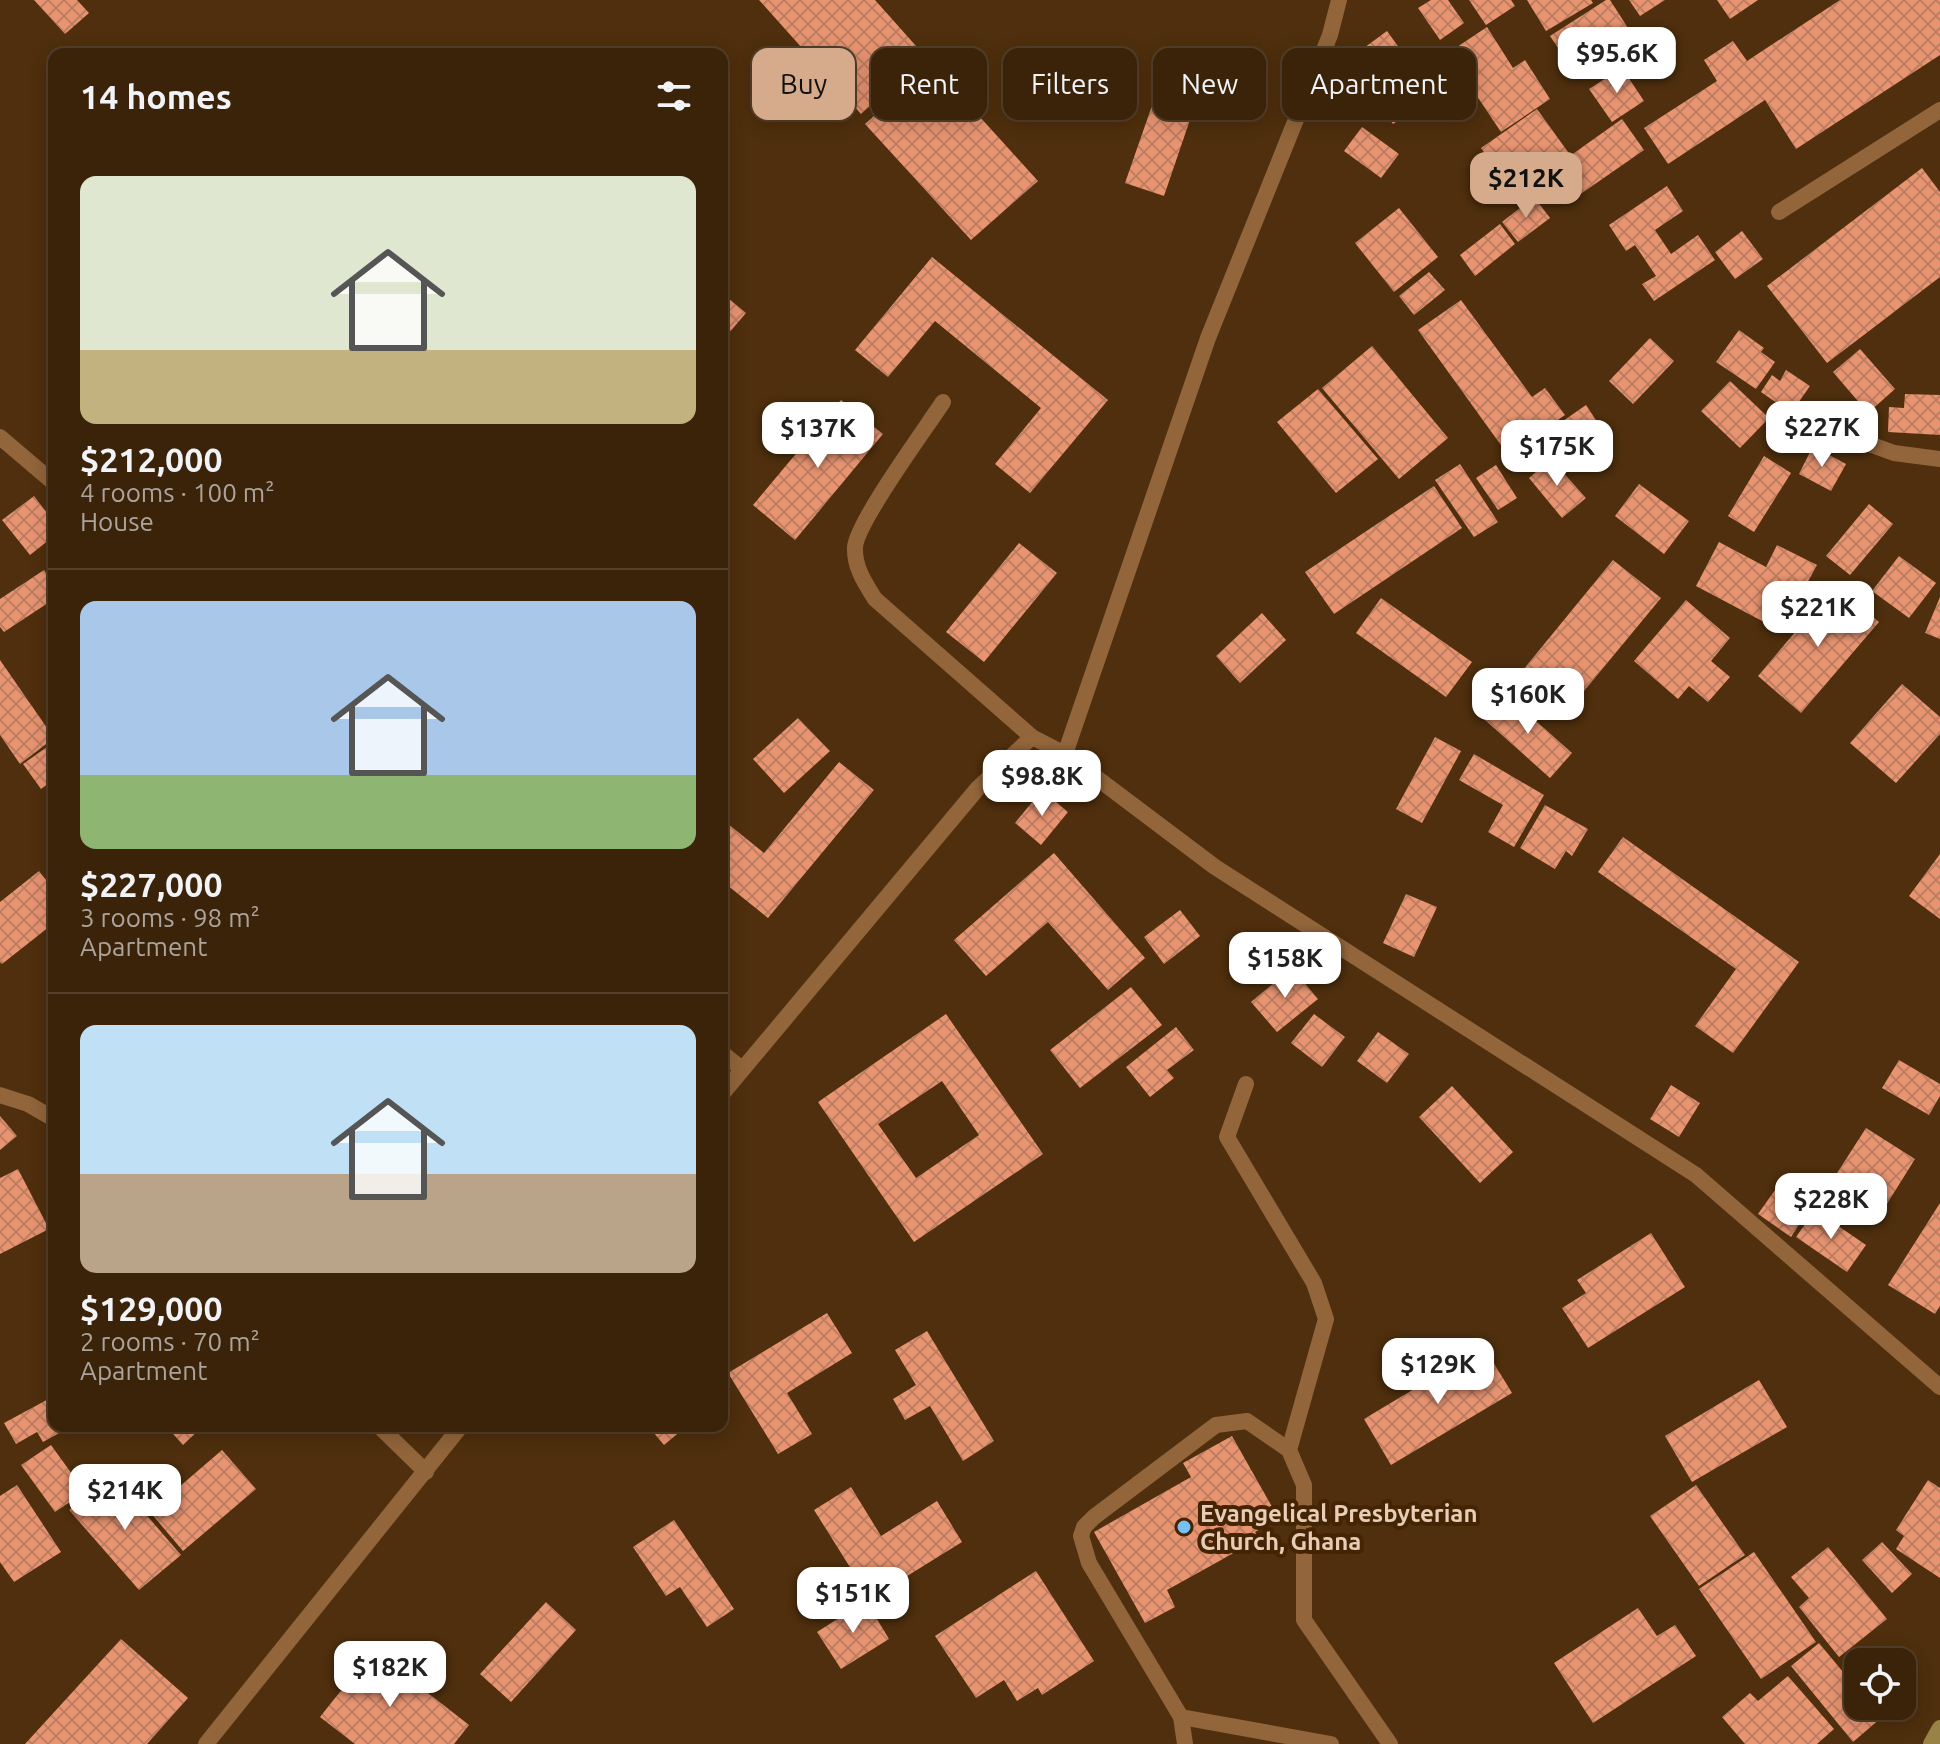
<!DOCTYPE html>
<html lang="en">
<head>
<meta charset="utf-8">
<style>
  body { margin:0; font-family:Ubuntu,sans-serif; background:#462f18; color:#f1f3f6; height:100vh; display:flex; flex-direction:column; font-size:30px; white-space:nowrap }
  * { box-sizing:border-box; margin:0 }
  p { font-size:26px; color:#aca49c }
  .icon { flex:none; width:44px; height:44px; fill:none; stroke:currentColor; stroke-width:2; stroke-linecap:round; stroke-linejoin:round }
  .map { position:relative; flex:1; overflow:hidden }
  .details { position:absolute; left:48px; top:48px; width:680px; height:1384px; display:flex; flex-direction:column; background:#3b230a; border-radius:16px; box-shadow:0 4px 20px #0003,0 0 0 2px #54402b }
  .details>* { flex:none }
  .guide { position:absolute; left:752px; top:48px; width:760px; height:72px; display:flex; gap:16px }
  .controls { position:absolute; left:1844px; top:1648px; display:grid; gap:16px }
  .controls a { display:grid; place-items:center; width:72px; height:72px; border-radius:16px; background:#3b230a; box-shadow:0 4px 20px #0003,0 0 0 2px #54402b; font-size:40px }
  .price { position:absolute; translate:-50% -68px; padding:0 18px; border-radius:16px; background:#fff; color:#222; font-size:26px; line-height:52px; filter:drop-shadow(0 2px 4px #0008) }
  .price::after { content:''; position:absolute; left:50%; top:48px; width:24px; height:18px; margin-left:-12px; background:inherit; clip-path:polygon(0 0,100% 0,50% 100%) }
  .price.selected { background:#d6ab8b; color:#111 }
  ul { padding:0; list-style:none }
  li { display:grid; align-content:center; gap:16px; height:424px; padding:0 32px }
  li+li { border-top:2px solid #54402b }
  li span { display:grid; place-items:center; height:248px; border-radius:16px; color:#555 }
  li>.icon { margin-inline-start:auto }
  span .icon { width:144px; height:144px; fill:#fffc; stroke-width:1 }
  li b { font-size:34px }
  h2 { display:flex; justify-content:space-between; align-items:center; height:96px; padding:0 32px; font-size:34px }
  .pill { padding:0 28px; border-radius:16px; background:#3b230a; box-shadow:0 4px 20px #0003,0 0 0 2px #54402b; font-size:28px; line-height:72px }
  .pill.selected { background:#d6ab8b; color:#111 }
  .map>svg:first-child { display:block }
</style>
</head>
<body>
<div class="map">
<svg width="1940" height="1744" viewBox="0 0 1940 1744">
  <defs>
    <pattern id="building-cross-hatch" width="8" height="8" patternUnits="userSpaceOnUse" patternTransform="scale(2)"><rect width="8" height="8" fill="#e89471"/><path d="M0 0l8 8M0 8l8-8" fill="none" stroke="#bf7e62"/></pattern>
  </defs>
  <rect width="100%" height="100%" fill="#4f2f0d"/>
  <g fill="url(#building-cross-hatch)" fill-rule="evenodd">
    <polygon points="34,0 77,0 89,13 65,34"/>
    <polygon points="759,0 875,0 925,56 861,114"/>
    <polygon points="1431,0 1448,0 1464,23 1440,40 1418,8"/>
    <polygon points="1469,0 1511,0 1515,6 1486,25"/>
    <polygon points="1527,0 1591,0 1593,3 1546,31"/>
    <polygon points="1606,0 1610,0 1637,42 1579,79 1550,36"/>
    <polygon points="1629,0 1665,0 1640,16"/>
    <polygon points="1717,0 1758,0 1730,19"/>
    <polygon points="1840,0 1940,0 1940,55 1796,149 1765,100 1668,164 1644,128 1717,81 1704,60 1733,41 1747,61"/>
    <polygon points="1487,27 1513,68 1525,60 1550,99 1501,132 1448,53"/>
    <polygon points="1387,31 1434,96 1393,124 1376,101 1390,91 1361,50"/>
    <polygon points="1170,54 1208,67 1164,196 1125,183"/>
    <polygon points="932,64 1038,181 971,240 865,124"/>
    <polygon points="1622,68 1644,101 1612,122 1589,89"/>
    <polygon points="1537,109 1568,152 1512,192 1481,148"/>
    <polygon points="1622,119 1644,150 1572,200 1550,170"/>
    <polygon points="1362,127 1399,154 1381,178 1344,151"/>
    <polygon points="1922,168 1940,192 1940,277 1827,363 1767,286"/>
    <polygon points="1667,186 1683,211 1655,230 1671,254 1698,235 1715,260 1654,301 1642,284 1656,276 1635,245 1626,251 1609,225"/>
    <polygon points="1534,197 1550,218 1518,242 1502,222"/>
    <polygon points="1399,208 1438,257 1394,292 1355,243"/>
    <polygon points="1500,224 1515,244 1475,276 1460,255"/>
    <polygon points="1742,231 1763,259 1735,279 1715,252"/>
    <polygon points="932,257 1108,400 1030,493 995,464 1041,408 935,321 888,377 855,350"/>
    <polygon points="1429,272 1445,290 1414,315 1399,296"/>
    <polygon points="722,293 746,313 722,341"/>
    <polygon points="1461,300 1532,397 1545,388 1565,415 1508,455 1418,330"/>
    <polygon points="1739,330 1764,348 1761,352 1775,362 1756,389 1716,362"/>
    <polygon points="1650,338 1674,361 1633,404 1609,381"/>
    <polygon points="1372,346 1448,438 1399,479 1322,388"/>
    <polygon points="1860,349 1895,389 1868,413 1833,372"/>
    <polygon points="1786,370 1810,386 1791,413 1761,392 1772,375 1780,381"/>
    <polygon points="1730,381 1769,418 1740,448 1701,411"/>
    <polygon points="1318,389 1378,459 1336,493 1277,422"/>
    <polygon points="1905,394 1940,395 1940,435 1888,432 1889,407 1904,408"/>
    <polygon points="841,400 883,434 795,540 753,505"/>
    <polygon points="1586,405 1603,431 1568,455 1550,430"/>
    <polygon points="1813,446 1846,464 1831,491 1799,474"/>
    <polygon points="1764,456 1791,473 1754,532 1728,516"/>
    <polygon points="1551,459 1586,498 1562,518 1529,478"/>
    <polygon points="1460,464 1498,522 1474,537 1435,480"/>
    <polygon points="1496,465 1517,498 1498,510 1476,478"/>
    <polygon points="1639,484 1689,521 1664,554 1615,516"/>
    <polygon points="1434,486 1462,528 1334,614 1305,572"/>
    <polygon points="34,496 54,522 54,536 30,555 2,520"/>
    <polygon points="1869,504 1893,524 1850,575 1826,556"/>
    <polygon points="1719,542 1766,567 1777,545 1817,565 1781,631 1696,586"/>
    <polygon points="1019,543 1057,573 984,662 946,632"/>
    <polygon points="1899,556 1936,583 1909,618 1872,591"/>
    <polygon points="1613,560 1661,598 1570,708 1523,670"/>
    <polygon points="44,570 54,585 54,599 4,632 0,627 0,599"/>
    <polygon points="1835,585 1879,622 1801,713 1758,676"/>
    <polygon points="1940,597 1940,639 1925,633"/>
    <polygon points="1381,598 1472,662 1446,697 1356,633"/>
    <polygon points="1686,600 1730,638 1711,661 1730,677 1708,702 1689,686 1678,699 1634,661"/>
    <polygon points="1262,613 1286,640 1240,683 1216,656"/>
    <polygon points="0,660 54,738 20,764 0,735"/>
    <polygon points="1902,684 1940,717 1940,734 1896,783 1850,743"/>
    <polygon points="1507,695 1572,753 1550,778 1485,720"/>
    <polygon points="798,718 830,751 784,793 753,759"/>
    <polygon points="1435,737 1461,751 1422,823 1396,809"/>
    <polygon points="54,742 54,780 41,789 23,764"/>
    <polygon points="1474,754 1544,795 1514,847 1488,832 1503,805 1459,780"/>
    <polygon points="839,762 874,790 768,918 722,881 722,819 764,853"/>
    <polygon points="1042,790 1068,812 1041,845 1015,823"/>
    <polygon points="1545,805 1588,829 1572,856 1566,851 1555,869 1520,848"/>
    <polygon points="1623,837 1799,962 1733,1053 1695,1026 1736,969 1598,872"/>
    <polygon points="1054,853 1145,958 1108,990 1048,922 986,976 954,940"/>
    <polygon points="1940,854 1940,919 1909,896"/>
    <polygon points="39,871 54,890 54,923 2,964 0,962 0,902"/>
    <polygon points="1406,894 1437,907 1414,957 1383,943"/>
    <polygon points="1180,910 1200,936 1164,964 1144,937"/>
    <polygon points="1292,968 1318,999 1277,1032 1251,1002"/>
    <polygon points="1131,987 1162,1025 1080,1088 1050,1050"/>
    <path d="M946,1014L1043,1154L914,1242L818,1102ZM942,1081L979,1135L916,1178L878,1124Z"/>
    <polygon points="1314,1014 1345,1037 1322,1067 1291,1043"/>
    <polygon points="1176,1027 1194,1050 1167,1070 1174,1078 1150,1097 1126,1067"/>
    <polygon points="1378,1032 1409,1054 1387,1083 1357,1061"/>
    <polygon points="1899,1060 1940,1084 1940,1096 1929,1115 1882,1088"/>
    <polygon points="1671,1085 1700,1103 1679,1137 1650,1119"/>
    <polygon points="1452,1086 1513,1152 1480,1183 1419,1117"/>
    <polygon points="0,1116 17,1136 0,1150"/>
    <polygon points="1866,1128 1915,1159 1880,1215 1830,1184"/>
    <polygon points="18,1169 49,1229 0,1254 0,1178"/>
    <polygon points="1780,1183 1812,1205 1791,1237 1758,1214"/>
    <polygon points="1940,1203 1940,1306 1935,1314 1888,1285"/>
    <polygon points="1815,1210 1866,1245 1847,1272 1796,1237"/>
    <polygon points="1651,1233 1685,1287 1588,1348 1562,1308 1586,1293 1577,1280"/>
    <polygon points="827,1313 852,1353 787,1393 812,1434 778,1454 728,1373"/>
    <polygon points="927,1331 994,1441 963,1461 930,1406 905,1420 893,1399 916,1385 895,1350"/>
    <polygon points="1484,1347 1512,1393 1391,1465 1364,1419"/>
    <polygon points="1759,1380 1787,1427 1692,1482 1665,1436"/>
    <polygon points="54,1396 54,1426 72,1426 43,1442 37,1432 16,1444 4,1423"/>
    <polygon points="166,1426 203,1426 183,1445"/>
    <polygon points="648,1426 687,1426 664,1445"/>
    <polygon points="1232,1436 1279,1519 1255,1532 1259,1539 1167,1590 1175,1607 1145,1623 1094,1532 1191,1477 1183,1463"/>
    <polygon points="51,1445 85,1492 55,1512 21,1465"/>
    <polygon points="222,1450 256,1489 183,1551 150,1512"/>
    <polygon points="111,1474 181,1555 139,1590 69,1510"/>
    <polygon points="1928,1480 1940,1488 1940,1578 1896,1549 1904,1536 1896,1530"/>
    <polygon points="17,1485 61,1552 14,1582 0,1562 0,1496"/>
    <polygon points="1696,1485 1745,1555 1699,1586 1650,1516"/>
    <polygon points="851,1487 881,1536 937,1501 962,1542 870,1599 814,1510"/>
    <polygon points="674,1520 734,1609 707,1627 680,1587 666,1596 633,1547"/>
    <polygon points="1882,1542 1912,1574 1892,1593 1862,1560"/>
    <polygon points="1828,1547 1887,1619 1839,1657 1799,1607 1809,1598 1791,1577"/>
    <polygon points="1754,1552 1816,1642 1761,1679 1699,1589"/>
    <polygon points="1036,1571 1094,1661 1042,1695 1038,1688 1017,1701 1004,1680 976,1698 935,1636"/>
    <polygon points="866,1601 889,1639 841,1669 817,1632"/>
    <polygon points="546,1602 576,1630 511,1702 480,1674"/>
    <polygon points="1638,1608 1657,1636 1675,1625 1696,1656 1593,1723 1554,1663"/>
    <polygon points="121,1639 188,1698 147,1744 25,1744"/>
    <polygon points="1819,1643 1858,1690 1858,1706 1871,1706 1881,1718 1853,1742 1791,1666"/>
    <polygon points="373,1650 469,1725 454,1744 355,1744 320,1717"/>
    <polygon points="1788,1676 1834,1729 1817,1744 1745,1744 1722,1717 1750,1693 1758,1701"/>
  </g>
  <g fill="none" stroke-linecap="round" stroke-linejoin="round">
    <polyline stroke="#92653a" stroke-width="16" points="1779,212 1940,110"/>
    <g stroke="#92653a" stroke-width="16">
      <path d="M943,402C926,428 857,522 855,547C854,567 865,583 875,599L1032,737L1065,754L1215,867L1696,1175L1940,1387"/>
      <polyline points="1828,429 1894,453 1940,459"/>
      <polyline points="0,437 54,483"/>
      <polyline points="1065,754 1208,338 1330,35 1339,0"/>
      <polyline points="722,1053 742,1069"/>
      <polyline points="1246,1084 1227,1137 1314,1283 1326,1319 1289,1450"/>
      <polyline points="722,1094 978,788 1032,737"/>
      <polyline points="0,1095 28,1104 54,1119"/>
      <polyline points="379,1426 426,1472"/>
      <polyline points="1181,1717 1331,1744"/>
      <polyline points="206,1744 461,1426"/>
      <polyline points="1185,1744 1181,1717 1089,1563 1081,1536 1084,1527 1094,1517 1216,1425 1247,1421 1289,1450 1304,1485 1304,1620 1390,1744"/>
    </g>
    <polyline stroke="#988245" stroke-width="16" points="1931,1744 1940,1728"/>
  </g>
  <circle fill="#77bff7" stroke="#442402" stroke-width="3" cx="1184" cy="1527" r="8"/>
  <g text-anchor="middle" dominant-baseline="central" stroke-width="8" stroke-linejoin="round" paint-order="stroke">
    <g font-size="24" font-weight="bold" fill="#e7cdb7" stroke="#442402" text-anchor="start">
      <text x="1200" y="1513">Evangelical Presbyterian<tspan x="1200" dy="28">Church, Ghana</tspan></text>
    </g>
  </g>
</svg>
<div class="controls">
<a><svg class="icon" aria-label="locate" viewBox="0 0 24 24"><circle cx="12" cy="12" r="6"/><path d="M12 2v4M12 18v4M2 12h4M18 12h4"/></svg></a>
</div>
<b class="price" style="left:1617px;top:95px">$95.6K</b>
<b class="price selected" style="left:1526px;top:220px">$212K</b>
<b class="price" style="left:1822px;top:469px">$227K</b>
<b class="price" style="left:818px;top:470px">$137K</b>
<b class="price" style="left:1557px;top:488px">$175K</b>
<b class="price" style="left:1818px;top:649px">$221K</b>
<b class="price" style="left:1528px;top:736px">$160K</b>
<b class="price" style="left:1042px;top:818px">$98.8K</b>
<b class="price" style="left:1285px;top:1000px">$158K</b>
<b class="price" style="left:1831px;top:1241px">$228K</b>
<b class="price" style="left:1438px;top:1406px">$129K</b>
<b class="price" style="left:125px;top:1532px">$214K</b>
<b class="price" style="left:853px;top:1635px">$151K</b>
<b class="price" style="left:390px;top:1709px">$182K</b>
<div class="guide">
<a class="pill selected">Buy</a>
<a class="pill">Rent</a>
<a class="pill">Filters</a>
<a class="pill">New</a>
<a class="pill">Apartment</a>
</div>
<section class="details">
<h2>14 homes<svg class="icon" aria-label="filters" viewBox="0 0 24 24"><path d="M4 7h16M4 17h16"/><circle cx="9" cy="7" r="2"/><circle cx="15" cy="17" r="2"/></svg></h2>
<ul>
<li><span style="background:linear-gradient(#dfe7d0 70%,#c2b280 0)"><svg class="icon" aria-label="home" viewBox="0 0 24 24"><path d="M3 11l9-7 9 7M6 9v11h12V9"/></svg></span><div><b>$212,000</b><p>4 rooms · 100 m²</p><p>House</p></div></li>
<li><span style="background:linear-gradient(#a9c7e8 70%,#8fb573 0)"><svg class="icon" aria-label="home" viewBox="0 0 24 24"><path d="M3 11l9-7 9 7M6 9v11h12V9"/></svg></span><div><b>$227,000</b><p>3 rooms · 98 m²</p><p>Apartment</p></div></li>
<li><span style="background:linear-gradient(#bfe0f5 60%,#b9a48a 0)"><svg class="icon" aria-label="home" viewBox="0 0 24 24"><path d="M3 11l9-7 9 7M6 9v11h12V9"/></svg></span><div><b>$129,000</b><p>2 rooms · 70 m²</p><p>Apartment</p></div></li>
</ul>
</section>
</div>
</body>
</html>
